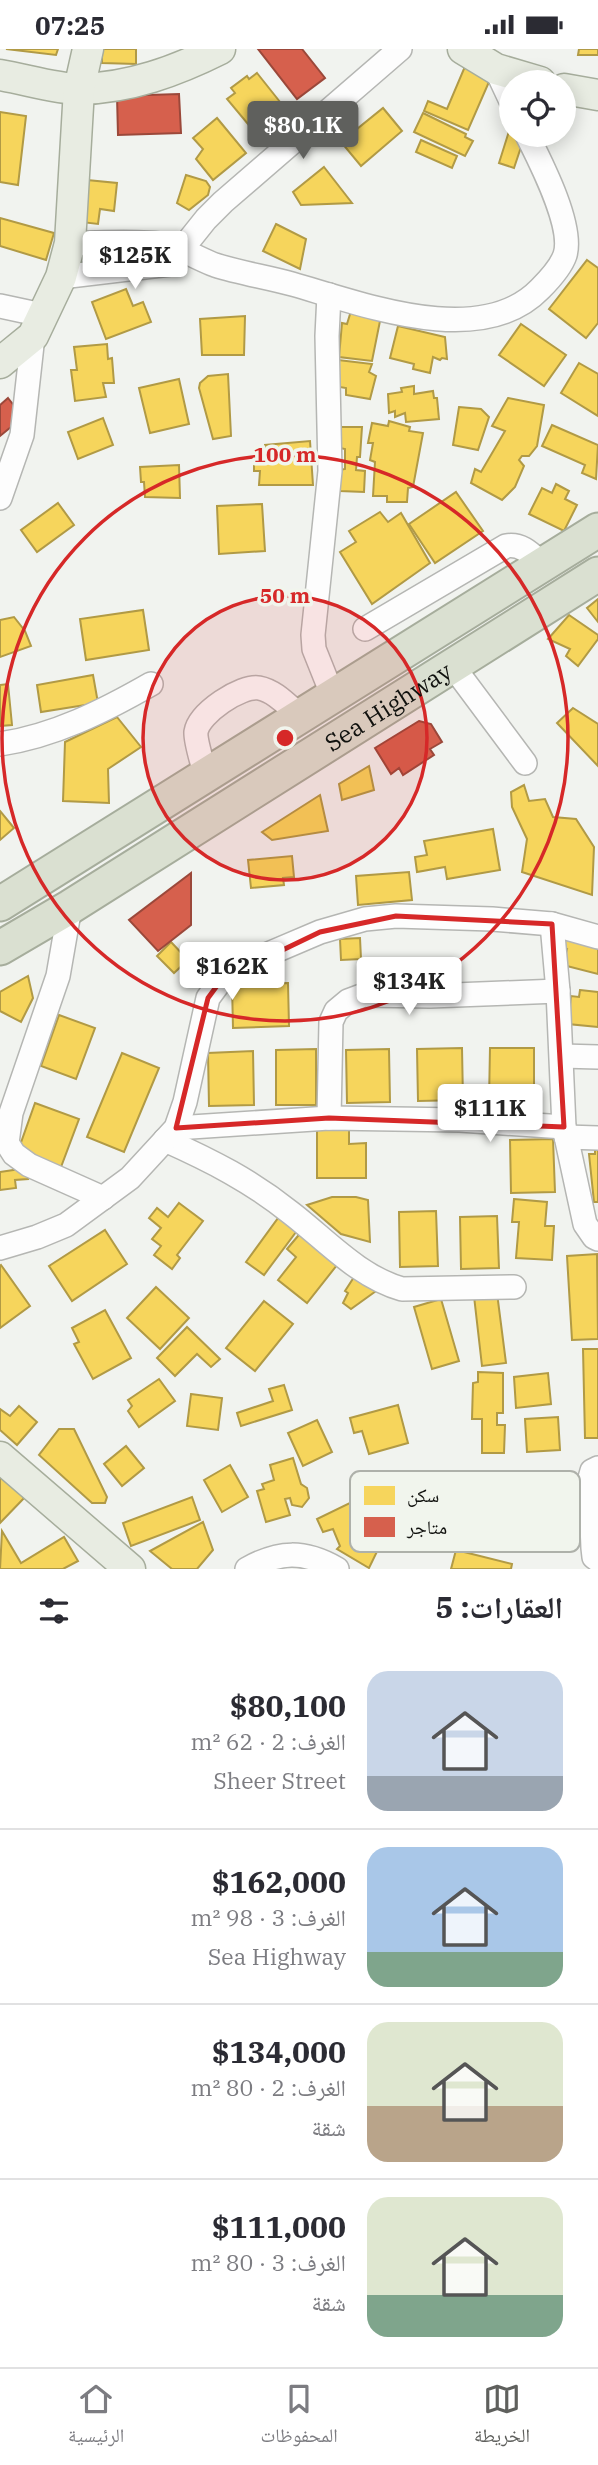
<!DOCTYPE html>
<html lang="ar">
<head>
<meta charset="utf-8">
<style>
  body { margin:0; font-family:"IBM Plex Serif","Noto Naskh Arabic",serif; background:#f7f7f7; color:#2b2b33; direction:rtl; height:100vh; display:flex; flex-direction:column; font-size:26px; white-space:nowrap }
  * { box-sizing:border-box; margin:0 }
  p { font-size:23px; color:#7c7c81 }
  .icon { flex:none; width:38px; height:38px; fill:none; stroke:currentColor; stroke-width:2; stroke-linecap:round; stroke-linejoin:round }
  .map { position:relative; height:1520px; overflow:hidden; direction:ltr }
  .drawer { display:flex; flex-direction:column; background:#fff; flex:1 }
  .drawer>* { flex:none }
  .buttons { position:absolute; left:499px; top:21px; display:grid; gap:14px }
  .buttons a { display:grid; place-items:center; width:77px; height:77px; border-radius:50%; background:#fff; box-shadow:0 4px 18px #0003; font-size:35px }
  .price { position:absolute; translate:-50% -60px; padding:0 16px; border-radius:7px; background:#fff; color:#222; font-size:23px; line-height:46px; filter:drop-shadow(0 2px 4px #0008) }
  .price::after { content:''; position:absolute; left:50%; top:42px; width:21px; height:16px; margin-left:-10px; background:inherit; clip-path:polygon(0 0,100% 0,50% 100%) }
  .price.current { background:#5f605d; color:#fff }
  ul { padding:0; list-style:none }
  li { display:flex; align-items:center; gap:21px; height:175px; padding:0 35px }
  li+li { border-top:2px solid #e1e1e2 }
  li span { display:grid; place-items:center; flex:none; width:196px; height:140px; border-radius:21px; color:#555 }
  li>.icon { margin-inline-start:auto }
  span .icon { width:84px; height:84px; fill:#fffc; stroke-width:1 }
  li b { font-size:30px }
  h2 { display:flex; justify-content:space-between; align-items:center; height:84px; padding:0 35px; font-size:30px }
  .status { display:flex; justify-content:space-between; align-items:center; height:49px; padding:0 35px; background:#fff; direction:ltr }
  .status svg { height:19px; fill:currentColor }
  .tabs { display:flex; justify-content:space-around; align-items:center; height:98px; border-top:2px solid #e1e1e2; background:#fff; font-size:19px; color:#7c7c81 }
  .tabs a { display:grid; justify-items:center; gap:4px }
  .tabs .current { color:#5f605d }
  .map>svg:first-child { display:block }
</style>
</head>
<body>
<div class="status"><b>07:25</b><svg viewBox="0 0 49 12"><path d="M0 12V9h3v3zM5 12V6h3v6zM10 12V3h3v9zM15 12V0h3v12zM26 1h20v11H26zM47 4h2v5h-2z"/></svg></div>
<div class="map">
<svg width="598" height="1520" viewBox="0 0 598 1520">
  <rect width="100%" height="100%" fill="#f1f3ef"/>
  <g fill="#f6d55c" stroke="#b19a45" stroke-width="2">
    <polygon points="6,0 58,0 56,6"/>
    <polygon points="102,0 136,0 136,15 102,14"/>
    <polygon points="579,0 598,0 598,6 578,6"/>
    <polygon points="466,15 492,26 468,81 424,62 428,52 447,60"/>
    <polygon points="257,24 288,63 258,87 227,50 235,44 231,39 247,27 249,30"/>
    <polygon points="383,59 402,82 361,117 341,93"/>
    <polygon points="0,63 26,67 18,136 0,133"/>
    <polygon points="423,64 466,85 465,88 473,92 465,107 414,83"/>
    <polygon points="217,69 246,104 213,131 196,110 203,100 193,89"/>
    <polygon points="510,79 511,86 525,86 514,119 499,114"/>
    <polygon points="421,91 457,107 452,119 416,103"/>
    <polygon points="324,118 352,154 301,156 293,143"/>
    <polygon points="186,126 206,132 210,138 208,146 189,161 177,154"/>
    <polygon points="87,131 117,134 114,162 100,160 98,175 81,173"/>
    <polygon points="0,169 54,184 46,211 0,197"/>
    <polygon points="276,175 306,190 300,220 263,202"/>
    <polygon points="587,211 598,219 598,274 586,289 549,260"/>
    <polygon points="126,240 133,257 143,253 151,273 106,290 92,253"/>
    <polygon points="351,262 381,267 372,312 339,308 342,274 347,275"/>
    <polygon points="245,267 244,306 202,306 200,270"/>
    <polygon points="521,275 566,306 544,337 499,306"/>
    <polygon points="398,277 445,288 447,310 442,309 440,311 433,308 430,324 413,320 414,315 390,309"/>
    <polygon points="107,295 108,310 112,309 114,334 103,334 106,348 75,352 71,321 77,321 74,298"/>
    <polygon points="338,311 372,315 369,323 376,327 370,350 346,346 346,339 334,337"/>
    <polygon points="579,314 598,325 598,367 561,344"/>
    <polygon points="228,325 231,387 213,390 199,339 200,334 208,327"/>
    <polygon points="179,330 189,375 150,384 139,339"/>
    <polygon points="414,337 414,345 433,342 434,349 437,349 439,370 406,373 405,364 395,368 395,362 389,364 388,345 402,343 401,339"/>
    <polygon points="508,349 544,356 537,397 529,407 522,407 519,411 524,417 515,438 502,451 471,434 475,420 481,423 505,382 492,377"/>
    <polygon points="459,358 481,360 489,368 478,401 453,396"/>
    <polygon points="103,369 113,396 78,410 68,383"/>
    <polygon points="389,372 410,378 409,382 423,384 413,438 408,439 407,453 387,453 387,447 373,447 375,413 370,411 373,394 368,394 372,374 388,377"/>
    <polygon points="552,376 598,396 596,430 582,424 585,416 542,397"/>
    <polygon points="341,378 362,378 360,408 357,408 356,421 365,422 364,443 340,442 340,421 345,420 345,400 340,399"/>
    <polygon points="310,392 313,436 259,436 260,422 254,422 254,415 266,415 265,396"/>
    <polygon points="179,416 180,449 145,448 144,433 141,433 140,418"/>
    <polygon points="556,435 569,442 565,450 577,456 564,482 529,465 542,439 552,444"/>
    <polygon points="456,443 483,482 435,514 409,475"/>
    <polygon points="58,454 74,476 37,503 21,481"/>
    <polygon points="262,455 265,502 219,505 217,457"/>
    <polygon points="380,463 388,473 401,464 430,514 372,555 340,503 356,493 349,482"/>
    <polygon points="598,550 598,573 587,559"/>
    <polygon points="143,561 149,601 86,611 80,570"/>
    <polygon points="569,566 598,586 598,590 578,617 566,607 570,600 548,590"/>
    <polygon points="14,568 25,582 31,597 0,608 0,571"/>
    <polygon points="93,626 98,654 41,663 37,636"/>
    <polygon points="8,635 12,676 0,677 0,636"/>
    <polygon points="573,659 598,675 598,717 557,674"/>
    <polygon points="117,668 141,698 108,720 109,754 63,752 65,693"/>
    <polygon points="369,717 374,741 342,751 339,735"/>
    <polygon points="524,736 529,752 545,750 553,768 576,770 594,798 592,846 522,823 527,790 512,758 511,743"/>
    <polygon points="320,746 328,782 272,791 262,783"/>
    <polygon points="0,762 14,779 0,791"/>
    <polygon points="493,780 500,821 447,830 445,818 417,823 415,808 427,806 424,792"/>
    <polygon points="292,807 294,828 283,829 284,836 251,839 248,811"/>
    <polygon points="409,823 412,851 358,856 356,827"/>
    <polygon points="562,880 598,890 598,925 563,916 567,900 557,897"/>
    <polygon points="360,889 361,910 341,911 340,890"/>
    <polygon points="171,893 188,911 174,924 157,907"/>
    <polygon points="28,927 33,949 21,973 0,962 0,943"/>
    <polygon points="288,934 289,977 233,979 232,935"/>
    <polygon points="580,941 598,943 598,978 568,975 571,947 579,948"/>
    <polygon points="59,966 95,979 76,1030 41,1017"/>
    <polygon points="462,999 463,1051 418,1052 417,1000"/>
    <polygon points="490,999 534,999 534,1052 489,1052"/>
    <polygon points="316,1000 316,1056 276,1056 276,1001"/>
    <polygon points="389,1000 390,1053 347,1054 346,1001"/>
    <polygon points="253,1002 254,1056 209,1057 208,1004"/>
    <polygon points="122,1004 159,1019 124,1103 87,1088"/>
    <polygon points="35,1054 79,1070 61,1118 18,1102"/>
    <polygon points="317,1077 349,1077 349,1095 366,1094 366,1129 317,1129"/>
    <polygon points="553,1090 555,1143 511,1144 510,1091"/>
    <polygon points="595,1096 598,1096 598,1153 594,1153 589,1105 595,1105"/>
    <polygon points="27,1119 28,1130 15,1131 16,1139 0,1141 0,1123"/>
    <polygon points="332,1148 356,1148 368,1151 370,1193 341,1185 307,1156"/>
    <polygon points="514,1150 547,1153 545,1177 554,1177 552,1211 516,1209 519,1173 512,1173"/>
    <polygon points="179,1154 203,1172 177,1206 180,1209 172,1220 154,1206 161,1197 152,1190 161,1179 149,1169 157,1159 168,1168"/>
    <polygon points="436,1162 438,1217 400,1218 399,1163"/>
    <polygon points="281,1165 299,1179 264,1226 246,1213"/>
    <polygon points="497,1167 499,1219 461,1220 460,1168"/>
    <polygon points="105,1181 127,1215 72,1252 49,1217"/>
    <polygon points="303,1181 341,1211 307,1254 278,1231 296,1208 287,1200"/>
    <polygon points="597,1205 598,1290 572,1291 567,1207"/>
    <polygon points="1,1216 30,1257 0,1279 0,1217"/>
    <polygon points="356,1225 383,1237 351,1260 343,1254 348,1244 345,1242"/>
    <polygon points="156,1238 189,1269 160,1300 127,1269"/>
    <polygon points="497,1244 506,1314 482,1317 474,1247"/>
    <polygon points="441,1250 459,1312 432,1320 414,1258"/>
    <polygon points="264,1252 293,1275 255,1322 226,1299"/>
    <polygon points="105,1261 131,1309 93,1330 74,1295 79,1293 72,1279"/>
    <polygon points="187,1278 220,1310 211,1318 197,1305 175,1327 157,1309"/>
    <polygon points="583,1300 598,1300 598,1389 585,1389"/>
    <polygon points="478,1323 503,1324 503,1364 497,1364 497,1376 505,1376 504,1404 482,1404 482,1370 472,1370 473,1334 478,1333"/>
    <polygon points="548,1324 551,1355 516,1359 514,1328"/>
    <polygon points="159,1330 175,1352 139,1378 128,1362 132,1357 128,1351"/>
    <polygon points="284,1336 292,1361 241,1377 237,1364 273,1352 269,1340"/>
    <polygon points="191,1345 222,1349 218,1381 187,1377"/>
    <polygon points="398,1356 408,1394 369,1405 362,1382 354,1384 350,1369"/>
    <polygon points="19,1357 37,1373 17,1396 0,1381 0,1360 10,1367"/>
    <polygon points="558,1368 560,1401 527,1403 525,1370"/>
    <polygon points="317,1371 332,1403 303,1417 288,1384"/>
    <polygon points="59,1380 74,1380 107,1448 105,1454 92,1454 39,1406"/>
    <polygon points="126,1397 144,1419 122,1437 104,1415"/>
    <polygon points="293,1409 301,1435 307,1439 309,1449 302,1458 292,1456 290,1449 285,1450 290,1466 266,1473 257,1442 264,1440 262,1435 274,1431 270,1416"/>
    <polygon points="230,1416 248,1448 222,1463 204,1431"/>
    <polygon points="0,1426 26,1447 0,1474"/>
    <polygon points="192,1448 200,1471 131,1497 123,1474"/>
    <polygon points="358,1450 374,1480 386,1484 369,1519 337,1500 340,1497 333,1480 323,1483 317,1470"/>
    <polygon points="203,1473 213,1501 197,1520 172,1520 150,1502"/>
    <polygon points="2,1482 21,1514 64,1488 78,1512 63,1520 0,1520"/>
    <polygon points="456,1501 512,1515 511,1520 451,1520"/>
  </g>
  <g fill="#d6604d" stroke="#9b483a" stroke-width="2">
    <polygon points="258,0 302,0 325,29 297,50"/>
    <polygon points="179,45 181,84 118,86 117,47"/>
    <polygon points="8,349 23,368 0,387 0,356"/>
    <polygon points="419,672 431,675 442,693 430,700 434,706 403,726 399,719 391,725 375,699"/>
    <polygon points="191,824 191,876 158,902 129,871"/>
  </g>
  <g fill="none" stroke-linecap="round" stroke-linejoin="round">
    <g stroke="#b5b6b3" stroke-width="26">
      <g id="minor">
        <polyline points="496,20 511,52"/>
        <path d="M70,194C99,195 139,191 166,196C179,198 201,211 215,216C240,224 267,228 292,235C363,255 481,301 540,240C549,231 561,218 565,206C574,177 540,112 527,86"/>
        <polyline points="61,228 170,215 206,170 223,153 400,0"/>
        <polyline points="329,246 327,287 330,422 313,586 314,600 332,645"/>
        <polyline points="0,257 42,266"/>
        <polyline points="0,449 22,386 33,287"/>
        <path d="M365,580L506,497C522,494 532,506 542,515"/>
        <polyline points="452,616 525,714"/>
        <path d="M0,695C54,687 104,662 151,635"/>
        <path d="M205,725C203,715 195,692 196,683C199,664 241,636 259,639C275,642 287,656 299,666"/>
        <polyline points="70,858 58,927 11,1064 7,1094 14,1105 29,1116 103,1149"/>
        <polyline points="562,1007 598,1008"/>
        <polyline points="329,1069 331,973 336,962 348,952 364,946 430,947 558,942"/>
        <polyline points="564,1078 585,1175 594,1188 598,1190"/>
        <polyline points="176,1079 329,1069 460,1071 564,1078 558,942 552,875"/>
        <polyline points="566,1088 598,1089"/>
        <path d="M165,1091C212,1112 251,1132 291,1164C326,1191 359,1228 402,1240L514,1238"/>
        <polyline points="0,1199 37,1188 66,1176 130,1129 165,1091 176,1079 185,1053 208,949 222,930 240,917 320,883 365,870 396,867 492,870 552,875 598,888"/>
        <polyline points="598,1419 592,1422 590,1429 593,1499 594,1508 598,1511"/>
        <path d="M247,1520C279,1502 304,1501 337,1520"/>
      </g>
    </g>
    <g stroke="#a6ad9c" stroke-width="33">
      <g id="major">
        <polyline points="463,0 496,20 540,33"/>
        <path d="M0,26C25,30 56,40 80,40C130,39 176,22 220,0"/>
        <polyline points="564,40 598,46"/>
        <polyline points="0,314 33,287 61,228 70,194 79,40 88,0"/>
        <polyline points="0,1408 130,1520"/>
      </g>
    </g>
    <g stroke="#a6ad9c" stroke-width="37">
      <g id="highway">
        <polyline points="0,855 598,481"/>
        <path id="s1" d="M0,899L70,858L598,525"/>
      </g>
    </g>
    <use href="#minor" stroke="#fdfdfd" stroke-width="23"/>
    <use href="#major" stroke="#e8ece2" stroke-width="30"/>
    <use href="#highway" stroke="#dae0d1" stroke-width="33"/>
  </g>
  <path fill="none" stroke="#d62828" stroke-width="5" stroke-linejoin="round" d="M396,867L552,875L564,1078L329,1069L176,1079L208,949L222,930L320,883Z"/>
  <circle cx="285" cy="689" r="142" fill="#d62828" fill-opacity=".12"/>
  <g fill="none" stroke="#d62828" stroke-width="3.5">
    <circle cx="285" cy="689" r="142"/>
    <circle cx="285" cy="689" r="283"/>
  </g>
  <g text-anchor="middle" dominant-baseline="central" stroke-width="7" stroke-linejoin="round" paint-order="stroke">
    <g font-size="24" fill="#10110e" stroke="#f1f5ed">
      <text stroke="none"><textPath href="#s1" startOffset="457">Sea Highway</textPath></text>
    </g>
  </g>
  <rect x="350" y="1422" width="230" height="81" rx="10" fill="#f1f5ed" stroke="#aeb1aa" stroke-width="2"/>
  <rect x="364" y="1437" width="31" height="19" fill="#f6d55c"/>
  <rect x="364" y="1468" width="31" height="20" fill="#d6604d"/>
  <g font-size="19" fill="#10110e">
    <text x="407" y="1453">سكن</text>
    <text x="407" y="1485">متاجر</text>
  </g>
  <circle cx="285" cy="689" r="10" fill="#d62828" stroke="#f1f5ed" stroke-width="3.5"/>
  <g font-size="21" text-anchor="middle" font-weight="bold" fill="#d62828" stroke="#f1f5ed" stroke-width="7" stroke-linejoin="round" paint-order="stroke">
    <text x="285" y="413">100 m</text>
    <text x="285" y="554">50 m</text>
  </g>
</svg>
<div class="buttons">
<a><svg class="icon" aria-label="locate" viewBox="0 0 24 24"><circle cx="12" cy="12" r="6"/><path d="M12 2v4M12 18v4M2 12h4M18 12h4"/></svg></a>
</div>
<b class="price current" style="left:303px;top:112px">$80.1K</b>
<b class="price" style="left:135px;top:242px">$125K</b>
<b class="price" style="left:232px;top:953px">$162K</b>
<b class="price" style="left:409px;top:968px">$134K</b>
<b class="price" style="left:490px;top:1095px">$111K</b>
</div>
<section class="drawer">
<h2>العقارات: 5<svg class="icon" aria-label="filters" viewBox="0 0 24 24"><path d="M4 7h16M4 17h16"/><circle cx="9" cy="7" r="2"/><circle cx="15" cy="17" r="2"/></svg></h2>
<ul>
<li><span style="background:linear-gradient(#c9d6e8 75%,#9aa5b1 0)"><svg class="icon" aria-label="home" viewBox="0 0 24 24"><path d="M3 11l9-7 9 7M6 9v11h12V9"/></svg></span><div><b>$80,100</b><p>الغرف: 2 · 62 m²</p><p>Sheer Street</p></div></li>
<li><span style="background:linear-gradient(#a9c7e8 75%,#7fa58c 0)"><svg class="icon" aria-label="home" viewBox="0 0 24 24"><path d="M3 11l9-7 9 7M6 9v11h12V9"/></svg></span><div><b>$162,000</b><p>الغرف: 3 · 98 m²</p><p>Sea Highway</p></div></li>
<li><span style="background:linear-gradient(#dfe7d0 60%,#b9a48a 0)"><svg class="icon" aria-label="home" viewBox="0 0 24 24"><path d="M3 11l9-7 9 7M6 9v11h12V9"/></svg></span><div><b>$134,000</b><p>الغرف: 2 · 80 m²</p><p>شقة</p></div></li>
<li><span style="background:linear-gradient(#dfe7d0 70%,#7fa58c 0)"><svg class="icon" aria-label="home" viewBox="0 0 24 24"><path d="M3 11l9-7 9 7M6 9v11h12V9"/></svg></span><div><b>$111,000</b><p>الغرف: 3 · 80 m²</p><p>شقة</p></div></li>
</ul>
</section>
<nav class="tabs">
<a class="current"><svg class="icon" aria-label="map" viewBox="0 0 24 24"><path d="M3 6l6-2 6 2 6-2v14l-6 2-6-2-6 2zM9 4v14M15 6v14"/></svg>الخريطة</a>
<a><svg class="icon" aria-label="saved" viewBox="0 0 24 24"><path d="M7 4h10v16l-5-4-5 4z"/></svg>المحفوظات</a>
<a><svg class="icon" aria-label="home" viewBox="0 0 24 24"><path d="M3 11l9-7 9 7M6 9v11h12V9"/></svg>الرئيسية</a>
</nav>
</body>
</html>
